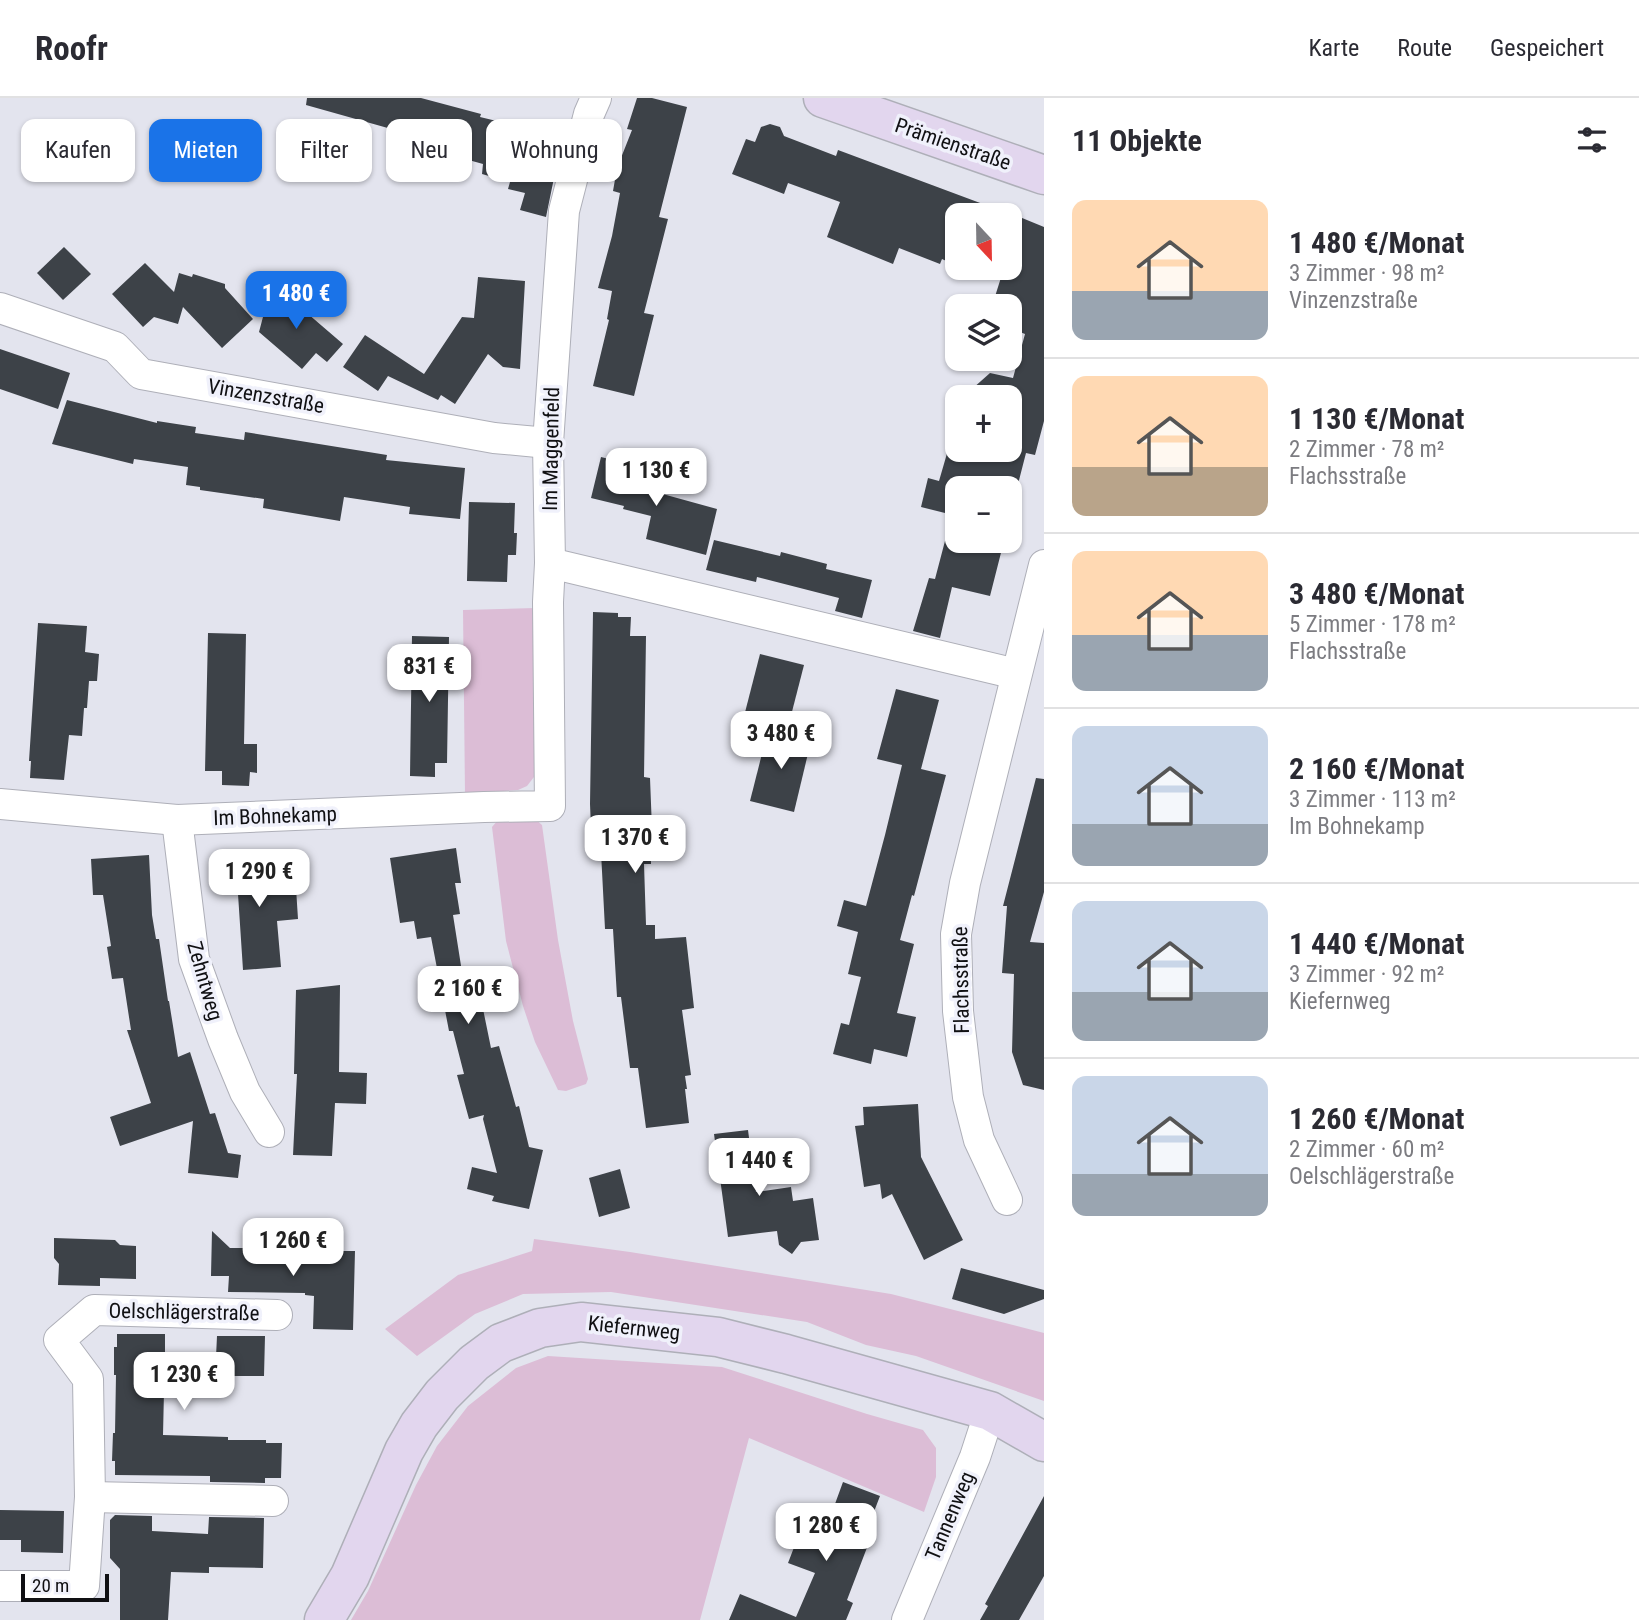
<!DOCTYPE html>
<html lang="de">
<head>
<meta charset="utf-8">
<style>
  body { margin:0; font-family:"Roboto Condensed",sans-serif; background:#f2f2f3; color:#2b2b33; height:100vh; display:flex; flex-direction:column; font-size:26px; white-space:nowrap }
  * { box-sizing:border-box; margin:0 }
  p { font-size:23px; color:#7c7c81 }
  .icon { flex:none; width:38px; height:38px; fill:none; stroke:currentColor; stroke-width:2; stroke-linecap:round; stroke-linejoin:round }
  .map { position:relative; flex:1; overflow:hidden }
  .drawer { display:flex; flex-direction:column; background:#fff; width:595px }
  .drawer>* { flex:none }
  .guide { position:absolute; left:21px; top:21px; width:665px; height:63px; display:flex; gap:14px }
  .needle { width:46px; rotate:158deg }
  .fabs { position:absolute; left:945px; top:105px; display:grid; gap:14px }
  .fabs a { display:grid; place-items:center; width:77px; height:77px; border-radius:14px; background:#fff; box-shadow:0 2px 5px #0004; font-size:35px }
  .scale { position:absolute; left:21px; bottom:18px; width:88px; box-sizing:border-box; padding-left:7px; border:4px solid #101013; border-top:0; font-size:19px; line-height:24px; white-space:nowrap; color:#101013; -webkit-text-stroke:5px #f0f1fb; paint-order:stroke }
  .price { position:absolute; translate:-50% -60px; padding:0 16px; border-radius:14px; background:#fff; color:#222; font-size:23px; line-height:46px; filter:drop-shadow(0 2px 4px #0008) }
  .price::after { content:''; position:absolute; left:50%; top:42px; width:21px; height:16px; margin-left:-10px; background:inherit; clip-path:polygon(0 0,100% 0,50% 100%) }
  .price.on { background:#1a73e8; color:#fff }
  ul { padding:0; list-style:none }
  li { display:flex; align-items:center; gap:21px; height:175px; padding:0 28px }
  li+li { border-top:2px solid #e1e1e2 }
  li span { display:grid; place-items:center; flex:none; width:196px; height:140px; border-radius:14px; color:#555 }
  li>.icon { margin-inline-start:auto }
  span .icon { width:84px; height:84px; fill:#fffc; stroke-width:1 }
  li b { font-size:30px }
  h2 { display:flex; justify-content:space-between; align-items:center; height:84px; padding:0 28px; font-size:30px }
  .chip { padding:0 24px; border-radius:14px; background:#fff; box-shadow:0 2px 5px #0004; font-size:24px; line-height:63px }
  .chip.on { background:#1a73e8; color:#fff }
  header { display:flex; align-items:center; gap:42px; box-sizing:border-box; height:98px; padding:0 35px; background:#fff; border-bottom:2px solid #e1e1e2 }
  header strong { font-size:33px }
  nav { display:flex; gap:38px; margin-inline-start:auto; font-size:24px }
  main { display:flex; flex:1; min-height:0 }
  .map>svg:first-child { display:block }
</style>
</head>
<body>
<header>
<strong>Roofr</strong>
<nav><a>Karte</a><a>Route</a><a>Gespeichert</a></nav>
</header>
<main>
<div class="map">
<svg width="1044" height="1522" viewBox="0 0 1044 1522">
  <rect width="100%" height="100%" fill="#e3e4ee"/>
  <g fill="#dcbdd6">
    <polygon points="535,510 534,679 527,688 518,692 465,696 463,512"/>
    <polygon points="534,720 542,727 558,842 573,923 588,981 586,986 566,993 558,992 535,944 523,908 506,843 492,729 498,722"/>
    <polygon points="534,1141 630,1154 891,1196 1044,1235 1044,1303 916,1258 866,1247 807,1224 611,1194 523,1196 475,1216 417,1258 385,1231 458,1177 532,1153"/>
    <polygon points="548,1258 722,1269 867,1316 923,1332 936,1350 936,1379 924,1414 749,1340 700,1522 351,1522 368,1493 416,1387 437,1348 468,1308 516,1270"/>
  </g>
  <g fill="#3d4248">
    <polygon points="307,0 421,0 481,16 480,19 534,32 551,26 538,76 554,80 546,119 520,112 525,95 508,91 510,84 482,76 483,66 429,51 427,59 397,51 402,34 306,7"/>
    <polygon points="637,0 652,0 687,9 659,119 668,121 644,215 654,217 634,298 593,288 609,222 607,221 612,193 598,190 612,138 620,95 613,93 617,70 632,32 627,31"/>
    <polygon points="770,26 780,29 784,38 836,58 838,52 1007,115 1007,117 957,117 957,168 942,161 940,166 899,150 893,166 827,139 840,104 788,85 784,96 732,76 746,41 755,44 761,29"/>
    <polygon points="1010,115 1044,129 1044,323 1035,357 1026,355 1017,390 957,390 957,418 921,409 928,380 939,383 948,352 1012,352 1010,351 1010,299 963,299 990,275 1013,280 1025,236 1010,230 1010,208 992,208 1004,170 1010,170"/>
    <polygon points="64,149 91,176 63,202 37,175"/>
    <polygon points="145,165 174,194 179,175 192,179 193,176 225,186 225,190 253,221 222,250 183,209 178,226 154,219 143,229 112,196"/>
    <polygon points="478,179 525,183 520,271 503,269 488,256 455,306 441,297 438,302 388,278 378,293 343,269 365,237 424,276 462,219 474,220"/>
    <polygon points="272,185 343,246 327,264 316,255 302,271 259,234"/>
    <polygon points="0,251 70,275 58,311 0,291"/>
    <polygon points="67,302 157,325 157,323 196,329 195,335 244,342 245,334 387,357 386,362 465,370 460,421 409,416 410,409 344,399 340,423 263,410 264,401 200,392 200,389 186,387 188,369 134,361 133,366 52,346"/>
    <polygon points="601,359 636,368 632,382 660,389 659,395 717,411 706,457 646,441 651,418 623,411 624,408 591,400"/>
    <polygon points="469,404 515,405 514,435 517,435 516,457 508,457 507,484 467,483"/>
    <polygon points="714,442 780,458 781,454 827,466 826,471 872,482 862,520 835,513 839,500 757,479 756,484 706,472"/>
    <polygon points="945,443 1004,443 990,498 952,489 940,540 913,533 929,480 935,481"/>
    <polygon points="593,514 618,515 618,519 631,519 630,538 646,538 644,679 650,680 652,731 650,731 651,766 644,766 646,827 655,827 655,841 686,839 694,910 682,912 691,977 685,978 687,991 685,991 689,1025 646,1030 638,970 630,970 621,899 617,899 613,831 605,831 601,754 592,754 590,706"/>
    <polygon points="38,525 87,528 85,554 99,556 97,583 89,583 87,610 84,610 82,638 69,637 64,682 30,680 31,663 29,663"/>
    <polygon points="208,535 246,536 244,646 257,646 257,675 250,674 249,688 222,687 222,673 205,673"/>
    <polygon points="412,538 449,539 447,665 435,665 435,679 410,678"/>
    <polygon points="760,556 804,567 786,637 742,626"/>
    <polygon points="896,591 939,602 921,671 946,677 914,798 912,797 900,842 914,846 897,915 916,919 907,959 874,951 871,966 833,956 841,925 849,927 861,879 848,876 858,834 837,828 844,802 866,808 885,737 902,667 877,661"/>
    <polygon points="768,632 811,643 794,714 750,703"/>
    <polygon points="1036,680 1044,681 1044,794 1030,844 1044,845 1044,992 1023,987 1012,954 1014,876 1002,875 1007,808 1003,808"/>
    <polygon points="456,750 461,785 455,785 460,816 453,817 462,874 475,872 491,950 499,948 516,1009 519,1008 529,1049 543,1052 529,1111 492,1103 494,1098 467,1091 472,1069 497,1075 483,1021 484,1017 469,1021 457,977 464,976 453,933 449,933 431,839 417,841 414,823 400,825 390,760"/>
    <polygon points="149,757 152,817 156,841 159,841 168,903 169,903 178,959 190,954 210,1016 215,1015 228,1055 241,1057 238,1080 188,1075 193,1023 120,1048 110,1019 151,1005 127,932 131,932 123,880 112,881 107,849 111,848 103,797 93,797 91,761"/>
    <polygon points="270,757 272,792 296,790 298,821 277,823 281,869 243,872 238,796 226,797 223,760"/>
    <polygon points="340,887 339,974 367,975 366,1006 335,1005 332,1058 293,1057 297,976 294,976 296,892"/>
    <polygon points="918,1006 921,1059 963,1142 924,1162 892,1096 882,1101 880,1086 864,1089 855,1028 864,1027 863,1009"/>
    <polygon points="748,1032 756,1094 791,1089 793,1103 813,1100 819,1142 801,1144 792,1156 779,1147 777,1133 728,1139 714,1036"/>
    <polygon points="620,1071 630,1110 599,1119 589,1080"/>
    <polygon points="212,1133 230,1150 259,1150 263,1146 275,1147 284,1155 328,1156 327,1153 355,1153 353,1232 313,1231 314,1198 305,1197 305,1195 228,1194 229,1178 211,1178"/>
    <polygon points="54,1140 115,1142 120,1147 136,1148 136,1181 100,1180 100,1188 58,1187 59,1166 54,1160"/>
    <polygon points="961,1170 1044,1192 1044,1201 1004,1216 952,1201"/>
    <polygon points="117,1236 165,1236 165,1258 216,1259 217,1238 265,1238 264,1278 216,1278 215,1294 164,1293 163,1337 228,1339 228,1342 266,1342 266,1345 282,1345 281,1380 265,1380 265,1385 210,1384 210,1378 115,1377 115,1363 112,1363 113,1335 115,1335 116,1277 114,1277 114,1249 117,1249"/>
    <polygon points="843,1384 880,1398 870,1424 876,1426 847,1502 853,1505 846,1522 729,1522 740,1496 796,1519 815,1475 788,1465 798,1439 820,1447"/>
    <polygon points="1044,1398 1044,1478 1019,1522 980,1522 988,1508 985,1506"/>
    <polygon points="0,1412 64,1413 63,1455 21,1454 21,1442 0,1442"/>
    <polygon points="115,1417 152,1418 152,1433 208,1436 209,1419 264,1420 263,1470 209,1469 209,1475 171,1474 168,1522 120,1522 120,1471 110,1460 110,1422"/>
  </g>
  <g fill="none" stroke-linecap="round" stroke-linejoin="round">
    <g stroke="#aeafb8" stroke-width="32">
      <g id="street">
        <polyline points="0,210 115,249 141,276 494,340 548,345"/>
        <polyline points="550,465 1016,576"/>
        <polyline points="0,706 177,722 484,709 550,708 548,504 550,465 548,345 564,113 589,16 596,0"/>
        <polyline points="177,722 194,861 223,941 245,994 269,1034"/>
        <polyline points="1007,1102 979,1042 968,999 958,913 956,836 965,785 1044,467"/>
        <polyline points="90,1399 273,1403"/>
        <polyline points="0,1488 84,1488 90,1399 88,1281 59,1242 94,1212 277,1217"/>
        <polyline points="907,1522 975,1359 990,1313"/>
      </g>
    </g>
    <g stroke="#aeafb8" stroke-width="41">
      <g id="secondary">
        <polyline points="823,0 1044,77"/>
        <polyline points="324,1522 350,1478 404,1353 419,1327 442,1297 474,1265 501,1245 540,1230 581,1224 718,1239 786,1256 990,1313 1044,1344"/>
      </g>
    </g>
    <use href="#street" stroke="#fff" stroke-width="30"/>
    <use href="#secondary" stroke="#e2d6ee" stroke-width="38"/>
  </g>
  <g text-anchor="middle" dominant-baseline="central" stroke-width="7" stroke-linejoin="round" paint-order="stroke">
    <g font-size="21" fill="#101013" stroke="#f0f1fb">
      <text transform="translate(953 46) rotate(19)">Prämienstraße</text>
      <text transform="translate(266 298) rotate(10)">Vinzenzstraße</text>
      <text transform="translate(551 351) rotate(-89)">Im Maggenfeld</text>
      <text transform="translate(275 718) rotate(-2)">Im Bohnekamp</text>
      <text transform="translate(961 882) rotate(-91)">Flachsstraße</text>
      <text transform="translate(205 883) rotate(74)">Zehntweg</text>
      <text transform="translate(184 1214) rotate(1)">Oelschlägerstraße</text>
      <text transform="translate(634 1230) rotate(6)">Kiefernweg</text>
      <text transform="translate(950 1418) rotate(-67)">Tannenweg</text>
    </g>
  </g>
</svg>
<div class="fabs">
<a><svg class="needle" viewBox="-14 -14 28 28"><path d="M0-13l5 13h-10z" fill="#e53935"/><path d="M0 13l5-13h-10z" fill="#7c7c81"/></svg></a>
<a><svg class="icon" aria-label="layers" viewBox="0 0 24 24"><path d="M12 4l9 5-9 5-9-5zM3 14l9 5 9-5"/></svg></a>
<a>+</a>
<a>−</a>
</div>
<div class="scale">20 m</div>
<b class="price on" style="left:296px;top:233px">1 480 €</b>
<b class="price" style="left:656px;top:410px">1 130 €</b>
<b class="price" style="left:429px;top:606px">831 €</b>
<b class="price" style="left:781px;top:673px">3 480 €</b>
<b class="price" style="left:635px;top:777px">1 370 €</b>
<b class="price" style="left:259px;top:811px">1 290 €</b>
<b class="price" style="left:468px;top:928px">2 160 €</b>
<b class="price" style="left:759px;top:1100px">1 440 €</b>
<b class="price" style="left:293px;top:1180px">1 260 €</b>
<b class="price" style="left:184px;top:1314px">1 230 €</b>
<b class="price" style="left:826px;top:1465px">1 280 €</b>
<div class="guide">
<a class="chip">Kaufen</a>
<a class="chip on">Mieten</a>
<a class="chip">Filter</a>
<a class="chip">Neu</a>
<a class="chip">Wohnung</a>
</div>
</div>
<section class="drawer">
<h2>11 Objekte<svg class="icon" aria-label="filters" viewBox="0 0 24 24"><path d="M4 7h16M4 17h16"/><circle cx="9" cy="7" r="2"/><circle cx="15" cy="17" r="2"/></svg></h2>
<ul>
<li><span style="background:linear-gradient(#ffd9b3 65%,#9aa5b1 0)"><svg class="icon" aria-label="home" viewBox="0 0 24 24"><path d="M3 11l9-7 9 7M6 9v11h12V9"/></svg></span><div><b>1 480 €/Monat</b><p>3 Zimmer · 98 m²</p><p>Vinzenzstraße</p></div></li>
<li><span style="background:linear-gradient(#ffd9b3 65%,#b9a48a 0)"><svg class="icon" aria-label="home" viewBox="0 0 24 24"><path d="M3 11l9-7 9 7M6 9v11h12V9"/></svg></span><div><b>1 130 €/Monat</b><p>2 Zimmer · 78 m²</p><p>Flachsstraße</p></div></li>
<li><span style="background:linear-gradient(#ffd9b3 60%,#9aa5b1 0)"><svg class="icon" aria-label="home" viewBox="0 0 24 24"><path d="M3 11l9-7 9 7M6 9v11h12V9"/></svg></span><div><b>3 480 €/Monat</b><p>5 Zimmer · 178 m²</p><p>Flachsstraße</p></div></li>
<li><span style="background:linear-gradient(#c9d6e8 70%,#9aa5b1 0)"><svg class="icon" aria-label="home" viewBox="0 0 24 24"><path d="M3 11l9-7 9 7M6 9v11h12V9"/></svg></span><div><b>2 160 €/Monat</b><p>3 Zimmer · 113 m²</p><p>Im Bohnekamp</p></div></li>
<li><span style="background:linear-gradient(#c9d6e8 65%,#9aa5b1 0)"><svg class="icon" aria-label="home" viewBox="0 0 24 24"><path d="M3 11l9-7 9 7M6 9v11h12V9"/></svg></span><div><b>1 440 €/Monat</b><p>3 Zimmer · 92 m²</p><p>Kiefernweg</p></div></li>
<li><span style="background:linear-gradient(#c9d6e8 70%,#9aa5b1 0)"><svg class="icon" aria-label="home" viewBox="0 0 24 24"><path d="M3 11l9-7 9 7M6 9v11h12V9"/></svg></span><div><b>1 260 €/Monat</b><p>2 Zimmer · 60 m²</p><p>Oelschlägerstraße</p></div></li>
</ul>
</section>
</main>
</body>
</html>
